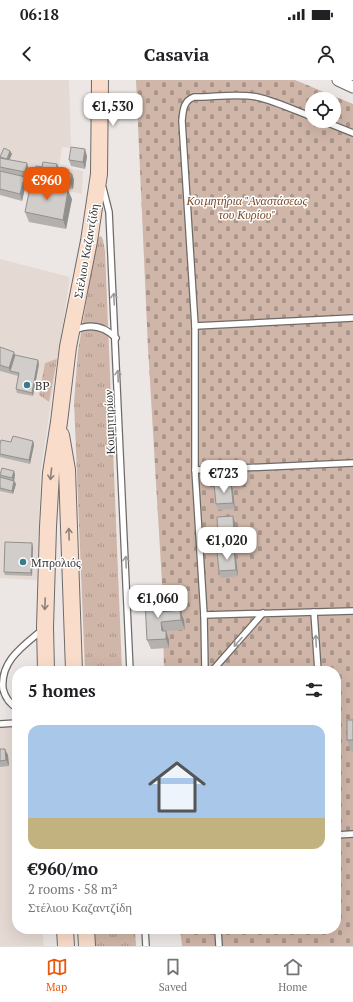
<!DOCTYPE html>
<html lang="en">
<head>
<meta charset="utf-8">
<style>
  body { margin:0; font-family:"PT Serif",serif; background:#f6f6f6; color:#202124; height:100vh; display:flex; flex-direction:column; font-size:15px; white-space:nowrap }
  * { box-sizing:border-box; margin:0 }
  p { font-size:13px; color:#757577 }
  .icon { flex:none; width:22px; height:22px; fill:none; stroke:currentColor; stroke-width:2; stroke-linecap:round; stroke-linejoin:round }
  .map { position:relative; flex:1; overflow:hidden }
  .sheet { position:absolute; left:12px; top:586px; width:329px; height:268px; display:flex; flex-direction:column; background:#fff; border-radius:16px; box-shadow:0 4px 16px #0002 }
  .sheet>* { flex:none }
  .controls { position:absolute; left:305px; top:12px; display:grid; gap:8px }
  .controls a { display:grid; place-items:center; width:36px; height:36px; border-radius:50%; background:#fff; box-shadow:0 4px 16px #0002; font-size:20px }
  .price { position:absolute; translate:-50% -34px; padding:0 9px; border-radius:8px; background:#fff; color:#222; font-size:13px; line-height:26px; filter:drop-shadow(0 1px 2px #0008) }
  .price::after { content:''; position:absolute; left:50%; top:24px; width:12px; height:9px; margin-left:-6px; background:inherit; clip-path:polygon(0 0,100% 0,50% 100%) }
  .price.active { background:#ea580c; color:#fff }
  ul { padding:0; list-style:none }
  li { display:grid; align-content:center; gap:8px; height:212px; padding:0 16px }
  li span { display:grid; place-items:center; height:124px; border-radius:12px; color:#555 }
  li>.icon { margin-inline-start:auto }
  span .icon { width:72px; height:72px; fill:#fffc; stroke-width:1 }
  li b { font-size:17px }
  h2 { display:flex; justify-content:space-between; align-items:center; height:48px; padding:0 16px; font-size:17px }
  .status { display:flex; justify-content:space-between; align-items:center; height:28px; padding:0 20px; background:#fff; direction:ltr }
  .status svg { height:11px; fill:currentColor }
  header { display:flex; justify-content:space-between; align-items:center; height:52px; padding:0 16px; background:#fff; font-size:18px; font-weight:600 }
  .tabs { display:flex; justify-content:space-around; align-items:center; height:56px; border-top:1px solid #e0e0e0; background:#fff; font-size:11px; color:#757577 }
  .tabs a { display:grid; justify-items:center; gap:2px }
  .tabs .active { color:#ea580c }
  .map>svg:first-child { display:block }
</style>
</head>
<body>
<div class="status"><b>06:18</b><svg viewBox="0 0 49 12"><path d="M0 12V9h3v3zM5 12V6h3v6zM10 12V3h3v9zM15 12V0h3v12zM26 1h20v11H26zM47 4h2v5h-2z"/></svg></div>
<header><svg class="icon" aria-label="back" viewBox="0 0 24 24"><path d="M15 5l-7 7 7 7"/></svg>Casavia<svg class="icon" aria-label="person" viewBox="0 0 24 24"><circle cx="12" cy="8" r="4"/><path d="M4 21q1-7 8-7t8 7"/></svg></header>
<div class="map">
<svg width="353" height="866" viewBox="0 0 353 866">
  <defs>
    <pattern id="grass-tufts" width="24" height="20" patternUnits="userSpaceOnUse"><rect width="24" height="20" fill="#d0b6a8"/><path d="M3 7l-1-3M5 7V3M7 7l1-3M15 17l-1-3M17 17v-4M19 17l1-3" fill="none" stroke="#aa958a"/></pattern>
    <pattern id="cemetery-stones" width="16" height="16" patternUnits="userSpaceOnUse"><rect width="16" height="16" fill="#d0b6a8"/><path d="M2 7V4a2 2 0 0 1 4 0v3zM10 15v-3a2 2 0 0 1 4 0v3z" fill="#aa958a"/></pattern>
  </defs>
  <rect width="100%" height="100%" fill="#ece7e5"/>
  <g fill="#e5dad3">
    <polygon points="0,0 69,0 71,68 62,67 59,87 83,91 82,114 0,95"/>
    <polygon points="0,179 70,197 41,389 37,500 0,498"/>
    <polygon points="17,645 17,849 42,849 44,866 0,866 0,647"/>
  </g>
  <g fill="url(#grass-tufts)">
    <polygon points="101,156 103,160 105,171 122,591 85,590 74,322 78,271 97,158"/>
    <polygon points="57,279 49,322 39,315 45,283"/>
    <polygon points="92,849 135,849 136,866 93,866"/>
  </g>
  <path fill="url(#cemetery-stones)" fill-rule="evenodd" d="M136,0H295L353,24V866H182L180,849H336V591H164L162,503L148,268ZM312,19H334V41H312Z"/>
  <g fill="none" stroke-linecap="round" stroke-linejoin="round">
    <g stroke="#6e6a68" stroke-width="8">
      <g id="lane">
        <polyline points="323,41 353,53"/>
        <polyline points="103,108 109,132 130,591"/>
        <polyline points="195,246 353,238"/>
        <path d="M75,250C91,243 104,246 116,258"/>
        <polyline points="195,390 353,383"/>
        <polyline points="314,532 318,591"/>
        <polyline points="204,535 353,531"/>
        <path d="M205,591L204,535L195,390V246L182,41C183,31 183,21 194,17C214,17 238,13 257,17C275,21 294,30 312,37"/>
        <polyline points="212,591 263,533"/>
        <path d="M17,628C10,624 5,617 3,609C0,581 23,566 42,550"/>
        <polyline points="0,644 17,643"/>
        <polyline points="336,755 353,754"/>
        <polyline points="145,849 146,866"/>
        <polyline points="218,849 219,866"/>
      </g>
    </g>
    <g stroke="#6e6a68" stroke-width="13">
      <polyline id="street" points="338,0 353,7"/>
    </g>
    <g stroke="#6e6a68" stroke-width="18">
      <g id="secondary">
        <polyline points="61,355 67,390 74,591"/>
        <polyline points="46,591 45,547 48,447 51,393 59,342 68,267 89,161 99,94 100,0"/>
        <polyline points="65,849 66,866"/>
        <polyline points="86,849 87,866"/>
      </g>
    </g>
    <use href="#lane" stroke="#fff" stroke-width="5.5"/>
    <use href="#street" stroke="#fff" stroke-width="11"/>
    <use href="#secondary" stroke="#fadcca" stroke-width="16"/>
  </g>
  <g fill="#b4b0ae">
    <polygon points="10,71 12,74 9,79 29,90 28,97 34,99 36,104 72,119 66,149 29,142 25,132 30,109 25,108 22,121 0,115 0,78"/>
    <polygon points="87,76 85,89 71,86 69,80"/>
    <polygon points="57,84 59,91 72,94 74,100 73,109 37,103 34,97 42,87"/>
    <polygon points="0,267 15,275 39,284 33,316 17,313 16,309 18,296 0,291"/>
    <polygon points="33,361 34,365 30,384 0,377 0,364 11,362"/>
    <polygon points="15,394 14,400 16,404 13,414 0,411 0,395"/>
    <polygon points="231,403 233,410 235,429 218,430 216,424"/>
    <polygon points="233,436 235,443 237,464 221,465 218,458"/>
    <polygon points="33,467 32,496 5,495 4,492"/>
    <polygon points="236,477 238,496 221,498 219,491"/>
    <polygon points="160,519 163,529 163,531 180,530 184,540 185,550 166,551 169,560 169,568 151,569 147,560"/>
    <polygon points="353,640 353,672 351,671 347,660"/>
    <polygon points="0,669 8,675 9,686 0,687"/>
  </g>
  <g fill="#92908d">
    <polygon points="85,69 87,76 85,89 83,82"/>
    <polygon points="10,71 12,74 8,83 6,80"/>
    <polygon points="27,83 29,90 27,99 25,92"/>
    <polygon points="57,84 60,91 58,97 56,91"/>
    <polygon points="72,94 74,100 73,109 70,103"/>
    <polygon points="23,102 25,108 22,121 20,114"/>
    <polygon points="68,110 72,119 66,149 63,140"/>
    <polygon points="14,272 16,278 10,291 9,288"/>
    <polygon points="38,280 39,284 33,316 32,313"/>
    <polygon points="33,361 34,365 30,384 29,380"/>
    <polygon points="14,391 15,394 14,402 12,398"/>
    <polygon points="14,401 16,404 13,414 12,411"/>
    <polygon points="231,403 233,410 235,429 233,423"/>
    <polygon points="233,436 235,443 237,464 234,457"/>
    <polygon points="32,463 33,467 32,496 31,493"/>
    <polygon points="234,470 236,477 238,496 236,490"/>
    <polygon points="160,519 163,529 164,541 160,532"/>
    <polygon points="180,530 184,540 185,550 181,540"/>
    <polygon points="161,542 164,551 165,560 162,551"/>
    <polygon points="166,551 169,560 169,568 166,559"/>
    <polygon points="5,669 8,675 9,686 6,680"/>
  </g>
  <g fill="#d1cdca" stroke="#92908d">
    <polygon points="71,67 85,69 83,82 69,80"/>
    <polygon points="4,68 10,71 7,79 0,77"/>
    <polygon points="0,78 27,83 25,92 0,87"/>
    <polygon points="43,82 57,84 56,91 72,94 70,103 34,97 36,86 42,87"/>
    <polygon points="0,91 34,99 33,103 31,103 31,104 23,102 20,114 0,109"/>
    <polygon points="31,103 68,110 63,140 25,132"/>
    <polygon points="0,267 14,272 9,288 0,285"/>
    <polygon points="15,275 38,280 32,313 16,309 19,293 10,291"/>
    <polygon points="13,356 33,361 29,380 0,374 0,364 1,360 11,362"/>
    <polygon points="2,388 14,391 12,398 0,395"/>
    <polygon points="0,397 14,401 12,411 0,408"/>
    <polygon points="231,403 233,423 216,424 214,404"/>
    <polygon points="233,436 234,457 218,458 217,437"/>
    <polygon points="5,462 32,463 31,493 4,492"/>
    <polygon points="234,470 236,490 219,491 217,472"/>
    <polygon points="160,519 160,532 180,530 181,540 161,542 162,551 166,551 166,559 147,560 145,520"/>
    <rect x="25" y="589" width="5" height="2"/>
    <rect x="347" y="640" width="6" height="20"/>
    <polygon points="0,669 5,669 6,680 0,681"/>
  </g>
  <defs><path id="oneway-shaft" d="M-6 0H5M1.5-3L5.5 0L1.5 3" fill="none" stroke-width="1.6" stroke-linecap="round" stroke-linejoin="round"/></defs>
  <g stroke="#9c9a9a">
    <use href="#oneway-shaft" transform="translate(114 219) rotate(-93)"/>
    <use href="#oneway-shaft" transform="translate(118 296) rotate(-92)"/>
    <use href="#oneway-shaft" transform="translate(126 482) rotate(-92)"/>
    <use href="#oneway-shaft" transform="translate(316 561) rotate(-93)"/>
    <use href="#oneway-shaft" transform="translate(238 562) rotate(132)"/>
  </g>
  <g stroke="#8f8178">
    <use href="#oneway-shaft" transform="translate(51 394) rotate(96)"/>
    <use href="#oneway-shaft" transform="translate(69 454) rotate(-92)"/>
    <use href="#oneway-shaft" transform="translate(45 524) rotate(92)"/>
  </g>
  <g fill="#397b8d" stroke="#fff" stroke-width="1.5">
    <circle cx="27" cy="305" r="4"/>
    <circle cx="23" cy="482" r="4"/>
  </g>
  <g text-anchor="middle" dominant-baseline="central" stroke-width="3" stroke-linejoin="round" paint-order="stroke">
    <g font-size="12" font-style="italic" fill="#7e4725" stroke="#fff">
      <text x="247" y="120">Κοιμητήρια "Αναστάσεως<tspan x="247" dy="14">του Κυρίου"</tspan></text>
    </g>
    <g font-size="12" fill="#383635" stroke="#fff">
      <text transform="translate(86 171) rotate(-80)">Στέλιου Καζαντζίδη</text>
      <text transform="translate(109 342) rotate(-92)">Κοιμητηρίων</text>
    </g>
    <g font-size="12" fill="#383635" stroke="#fff" text-anchor="start">
      <text x="35" y="305">BP</text>
      <text x="31" y="482">Μπρολιός</text>
    </g>
  </g>
</svg>
<div class="controls">
<a><svg class="icon" aria-label="locate" viewBox="0 0 24 24"><circle cx="12" cy="12" r="6"/><path d="M12 2v4M12 18v4M2 12h4M18 12h4"/></svg></a>
</div>
<b class="price" style="left:113px;top:47px">€1,530</b>
<b class="price active" style="left:47px;top:121px">€960</b>
<b class="price" style="left:224px;top:414px">€723</b>
<b class="price" style="left:227px;top:481px">€1,020</b>
<b class="price" style="left:158px;top:539px">€1,060</b>
<section class="sheet">
<h2>5 homes<svg class="icon" aria-label="filters" viewBox="0 0 24 24"><path d="M4 7h16M4 17h16"/><circle cx="9" cy="7" r="2"/><circle cx="15" cy="17" r="2"/></svg></h2>
<ul>
<li><span style="background:linear-gradient(#a9c7e8 75%,#c2b280 0)"><svg class="icon" aria-label="home" viewBox="0 0 24 24"><path d="M3 11l9-7 9 7M6 9v11h12V9"/></svg></span><div><b>€960/mo</b><p>2 rooms · 58 m²</p><p>Στέλιου Καζαντζίδη</p></div></li>
</ul>
</section>
</div>
<nav class="tabs">
<a class="active"><svg class="icon" aria-label="map" viewBox="0 0 24 24"><path d="M3 6l6-2 6 2 6-2v14l-6 2-6-2-6 2zM9 4v14M15 6v14"/></svg>Map</a>
<a><svg class="icon" aria-label="saved" viewBox="0 0 24 24"><path d="M7 4h10v16l-5-4-5 4z"/></svg>Saved</a>
<a><svg class="icon" aria-label="home" viewBox="0 0 24 24"><path d="M3 11l9-7 9 7M6 9v11h12V9"/></svg>Home</a>
</nav>
</body>
</html>
